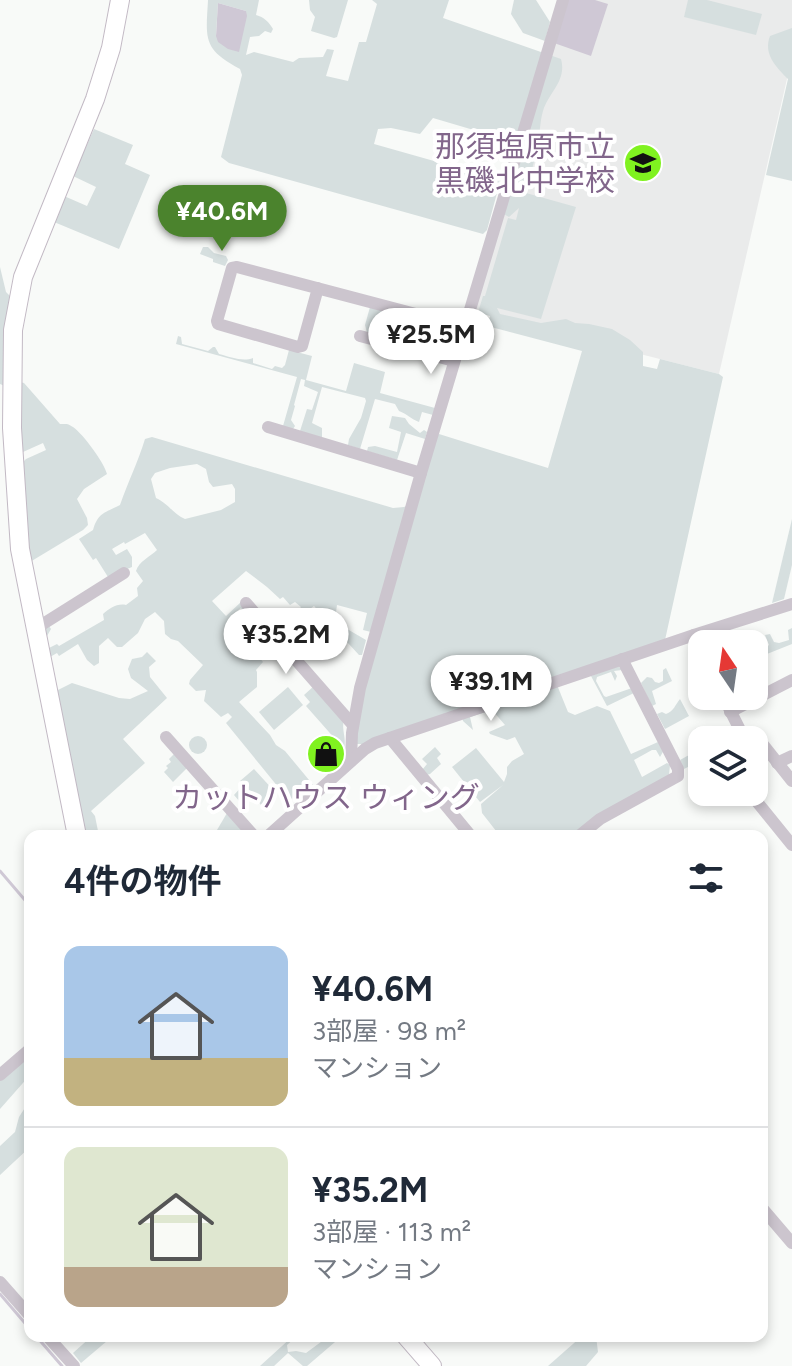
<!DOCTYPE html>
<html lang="ja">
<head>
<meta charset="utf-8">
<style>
  body { margin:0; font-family:Figtree,"Noto Sans JP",sans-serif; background:#f6f6f7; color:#1f2937; height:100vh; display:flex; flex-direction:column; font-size:30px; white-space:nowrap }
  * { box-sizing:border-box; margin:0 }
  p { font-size:26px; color:#747a83 }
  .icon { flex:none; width:44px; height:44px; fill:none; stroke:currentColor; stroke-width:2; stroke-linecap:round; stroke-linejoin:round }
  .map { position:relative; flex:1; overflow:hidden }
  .drawer { position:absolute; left:24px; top:830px; width:744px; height:512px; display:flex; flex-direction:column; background:#fff; border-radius:16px; box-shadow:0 4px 12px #0003 }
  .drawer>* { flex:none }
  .needle { width:52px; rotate:347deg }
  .controls { position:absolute; left:688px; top:630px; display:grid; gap:16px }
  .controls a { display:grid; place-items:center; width:80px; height:80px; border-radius:16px; background:#fff; box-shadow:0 4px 12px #0003; font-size:40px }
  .price { position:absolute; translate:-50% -68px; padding:0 18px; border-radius:28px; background:#fff; color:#222; font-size:26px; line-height:52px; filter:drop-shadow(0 2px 4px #0008) }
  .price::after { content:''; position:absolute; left:50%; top:48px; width:24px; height:18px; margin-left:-12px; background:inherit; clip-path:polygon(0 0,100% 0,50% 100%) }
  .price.on { background:#4b832d; color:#fff }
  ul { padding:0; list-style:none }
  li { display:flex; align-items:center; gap:24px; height:200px; padding:0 40px }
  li+li { border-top:2px solid #e0e1e3 }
  li span { display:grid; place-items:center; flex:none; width:224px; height:160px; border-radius:16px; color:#555 }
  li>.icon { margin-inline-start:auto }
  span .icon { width:96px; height:96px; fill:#fffc; stroke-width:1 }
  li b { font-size:34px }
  h2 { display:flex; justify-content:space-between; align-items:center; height:96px; padding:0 40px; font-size:34px }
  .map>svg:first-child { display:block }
</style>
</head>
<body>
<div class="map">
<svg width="792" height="1366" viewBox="0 0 792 1366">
  <rect width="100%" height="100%" fill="#f8faf8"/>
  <polygon fill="#eaebeb" points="567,0 792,0 792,57 719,374 475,312"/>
  <g fill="#d6dfdf" fill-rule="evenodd">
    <path d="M208,0H259L256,15C264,17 269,22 273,29L271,33L265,31L259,36L250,37L246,55L254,52L293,62L299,58L323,57L327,49L334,50L326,76L348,81L359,42H366L377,4L372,0H449L443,18L561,59C567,81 549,92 543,111C540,121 540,133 538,143C535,160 530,176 526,193L576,207L541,319L497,308L500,314L541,323L566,319L575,323L589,324L612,329L630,340L643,352V366L657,369L660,359L719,374L723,377L665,640L555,680L568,712L575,715L597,706L610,711L631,754L658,742L664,750L660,757L656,750H652L634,760L642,777L667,763L670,765L669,775L574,836H500L482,813L481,804L503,785L480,802L452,767L476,748L504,782L507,774V767L512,761L524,754L515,737L507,740L490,734L489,732L505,725L492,710L470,717L473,730L463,721L462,717L366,744H357L355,725L379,634L363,630L367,613L337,605L335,620L342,626L366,640L362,655H359L314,606L300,616L297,613L301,607L295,602L290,605L283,597L280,599L267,587L246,571L212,601L226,616L241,602L258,623L257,626L241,608L231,616L252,643L243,650L245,658L254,651L263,662L256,670L257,672V687L239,702L270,735L276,745L285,751L314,786V791L298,803L283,793L226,723L232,717L228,713L221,717L204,701L206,690L196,691L189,684L190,680L203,665L178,641L171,639L165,634L164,621L155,612L145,619L138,633L122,647H117L108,638L99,646V663L94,666L87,660L78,644L59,656L57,653L50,657L44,629L49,626L51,629L47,636L49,648L57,644L59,646L104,620L103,614C109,609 117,603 126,605L138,596L137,588L143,581L136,571C139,561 150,557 157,550L145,533L125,544L124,542L112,549L116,555L127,549L132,557V567L108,577L96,558L93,560L79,539L93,530C98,513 104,513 120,505C128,482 138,462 145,439L152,437L393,508L404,507L416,502L435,437L439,434L548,468L582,351L487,326L490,316L480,313L479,309L483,296H485L508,218L516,220L519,208L509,217L502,213L521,144L433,118L420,134L391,128L378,129L374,144L487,176L500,182L487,230L483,234L229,163L221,157L242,75L240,69C202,49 206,38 208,0ZM218,3L246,11L216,35ZM197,464L206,469L209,482L213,487L232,484L235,489V502L221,510L185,519C173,514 169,504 156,498L151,479L155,473L170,468Z"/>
    <polygon points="309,0 348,0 337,37 334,38 311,31 315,17 310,10"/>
    <polygon points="514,0 536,0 550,22 545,41 523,33 511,14"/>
    <polygon points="688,0 707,0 762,14 756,35 684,17"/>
    <path d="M792,28V181L766,175L788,79C776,67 763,54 770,36Z"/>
    <polygon points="94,129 133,145 125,164 150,175 119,249 54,222 64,196 87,206 96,187 73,176"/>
    <polygon points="203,247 208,247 214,253 226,256 228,260 225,266 213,262 213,259 200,254"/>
    <polygon points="0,267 6,292 13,299 5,386 0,384"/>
    <polygon points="370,307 427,323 420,347 367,333 365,325"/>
    <path d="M178,336L181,337L182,344L208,351L213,347H215L219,354C230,357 243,362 253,358V363L272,369L275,366L282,368L285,365L289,350L312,356L306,380L346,391L354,363L385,372L380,393L435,408L433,415L422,412L419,422C411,419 407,414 399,411L395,404L375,399L360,449L348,445L349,439L361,418L366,401L365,398L322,387L312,423L322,428V438L300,431L307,409L312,410L318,392L304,386L305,380L301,379L294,405L295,406L291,420L295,426L293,429L283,426L297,377L176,344Z"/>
    <path d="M20,382L24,383L60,424C67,424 67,423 73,427C83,434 104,462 107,474L84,489L77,499L87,518L88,525L83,530L30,562L28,561L22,463L26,459L46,450L43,443L23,452L21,449Z"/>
    <polygon points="392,416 405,418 409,424 420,433 424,430 427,432 425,439 406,433 397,460 367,451 368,447 375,446 397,452 401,432 389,428"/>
    <polygon points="792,519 792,565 784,599 772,603"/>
    <polygon points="792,628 792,644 767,654 764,649 769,645 765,635 770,634 774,642 779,643 789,640 788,630"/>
    <polygon points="147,652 156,661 149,667 150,677 167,698 123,739 145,763 91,811 95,816 99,836 80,836 56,691 72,683 119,698 130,699 148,691 131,678 128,669 132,659 142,657"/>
    <polygon points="618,666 622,670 614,671 617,676 615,681 611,672 597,677 596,681 604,696 606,697 632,688 634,693 607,706 591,676"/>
    <polygon points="666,668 672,681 652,691 656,704 652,706 641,683 647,677 652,678 655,682 659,683 663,681 663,670"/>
    <path d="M314,686L344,720C341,729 347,739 344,749L306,706L310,702L304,695Z"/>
    <polygon points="288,687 303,705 274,730 259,712"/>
    <path d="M680,699L689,716L665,729L657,714L662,712L666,714C674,711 675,705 680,699Z"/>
    <polygon points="696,728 702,740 702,760 684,769 680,760 689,755 689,752 699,743 694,730"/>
    <circle cx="198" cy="745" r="9"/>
    <polygon points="435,747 441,754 437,758 441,764 430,774 426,775 422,770 427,764 422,759"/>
    <polygon points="174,754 187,768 173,782 164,772 168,768 166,766 171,762 169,759"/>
    <polygon points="254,769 275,792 261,805 251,793 240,802 234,795 243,785 240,781"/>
    <polygon points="227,813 249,836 223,836 217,830"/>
    <polygon points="30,1050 30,1075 0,1109 0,1077"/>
    <polygon points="30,1100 30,1147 0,1175 0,1146 15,1132 19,1117"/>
    <polygon points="92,1336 103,1336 107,1341 81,1363 73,1353"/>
    <polygon points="293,1336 297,1336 287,1345 288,1352 296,1351 306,1353 329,1336 342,1336 307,1366 303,1366 288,1353 274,1366 260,1366"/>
    <polygon points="582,1336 596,1336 598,1352 586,1366 548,1366"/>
  </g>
  <g fill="#cfc8d5">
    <polygon points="568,0 595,0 608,4 591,56 554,43"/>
    <polygon points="218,3 246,11 247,16 239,52 228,49 218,42 216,36"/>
  </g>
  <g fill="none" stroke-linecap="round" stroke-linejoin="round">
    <g stroke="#cfc8d5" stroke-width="3">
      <polyline points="0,871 30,906"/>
      <polyline points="0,1294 30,1329"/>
      <polyline points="36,1336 62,1366"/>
    </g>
    <g stroke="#c2b9c4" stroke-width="20">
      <g id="secondary">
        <polyline points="77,836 20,549 12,428 13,330 23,277 95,99 111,48 120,0"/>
        <polyline points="406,1336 432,1366"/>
      </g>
    </g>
    <g stroke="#ccc5ce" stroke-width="12">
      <polyline points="318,288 302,346 298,347 218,324 217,321 232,268 237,267 465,327"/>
      <polyline points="360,336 454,361"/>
      <polyline points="268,427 421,473"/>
      <polyline points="246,603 353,725"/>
      <polyline points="35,629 124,573"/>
      <polyline points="694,635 702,652"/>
      <polyline points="723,696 745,740"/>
      <polyline points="730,712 792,680"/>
      <polyline points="166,737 254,836"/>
      <polyline points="390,738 471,836"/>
      <polyline points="754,740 761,742 792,781"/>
      <polyline points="351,761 352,733 360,688 421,473 563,0"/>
      <polyline points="777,763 792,756"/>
      <polyline points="749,792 792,845"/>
      <polyline points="268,836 365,749 375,743 694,635 792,604"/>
      <polyline points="579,836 600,819 678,776 678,769 622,659"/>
      <polyline points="0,1075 30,1049"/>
      <polyline points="762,1208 792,1243"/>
      <polyline points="0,1282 30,1316"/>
      <polyline points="47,1336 74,1366"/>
    </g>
    <use href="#secondary" stroke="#fff" stroke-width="18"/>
  </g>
  <defs>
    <g id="school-disc" transform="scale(2)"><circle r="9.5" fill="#80f220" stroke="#fff"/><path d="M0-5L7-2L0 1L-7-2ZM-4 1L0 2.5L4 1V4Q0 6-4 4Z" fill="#111"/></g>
    <g id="shop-disc" transform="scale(2)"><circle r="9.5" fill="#80f220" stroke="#fff"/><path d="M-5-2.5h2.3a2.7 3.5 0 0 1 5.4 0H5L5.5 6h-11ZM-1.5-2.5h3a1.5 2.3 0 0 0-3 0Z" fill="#111"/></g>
  </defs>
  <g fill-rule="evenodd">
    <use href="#school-disc" x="643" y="163"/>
    <use href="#shop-disc" x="326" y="754"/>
  </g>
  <g text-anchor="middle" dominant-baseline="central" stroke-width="8" stroke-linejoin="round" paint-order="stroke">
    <g font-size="30" fill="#82668b" stroke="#fff" text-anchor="end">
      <text x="615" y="146">那須塩原市立<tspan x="615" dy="34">黒磯北中学校</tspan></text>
      <text x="326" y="797" text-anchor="middle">カットハウス ウィング</text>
    </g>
  </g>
</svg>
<div class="controls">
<a><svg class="needle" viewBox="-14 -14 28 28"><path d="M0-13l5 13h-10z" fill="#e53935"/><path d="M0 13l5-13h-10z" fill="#747a83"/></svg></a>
<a><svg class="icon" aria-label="layers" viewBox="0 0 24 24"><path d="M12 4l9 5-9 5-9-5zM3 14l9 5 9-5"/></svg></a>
</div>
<b class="price on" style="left:222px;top:253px">¥40.6M</b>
<b class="price" style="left:431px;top:376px">¥25.5M</b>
<b class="price" style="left:286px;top:676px">¥35.2M</b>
<b class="price" style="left:491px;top:723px">¥39.1M</b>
<section class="drawer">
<h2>4件の物件<svg class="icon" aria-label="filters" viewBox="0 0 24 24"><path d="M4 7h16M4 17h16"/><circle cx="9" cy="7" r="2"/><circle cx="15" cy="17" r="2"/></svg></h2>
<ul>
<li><span style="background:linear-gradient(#a9c7e8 70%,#c2b280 0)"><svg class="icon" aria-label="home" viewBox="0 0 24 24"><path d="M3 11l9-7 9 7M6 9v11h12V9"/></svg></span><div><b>¥40.6M</b><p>3部屋 · 98 m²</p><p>マンション</p></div></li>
<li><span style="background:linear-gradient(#dfe7d0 75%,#b9a48a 0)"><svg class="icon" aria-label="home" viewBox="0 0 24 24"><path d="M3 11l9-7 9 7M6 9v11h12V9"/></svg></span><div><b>¥35.2M</b><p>3部屋 · 113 m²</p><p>マンション</p></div></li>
</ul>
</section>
</div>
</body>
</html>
